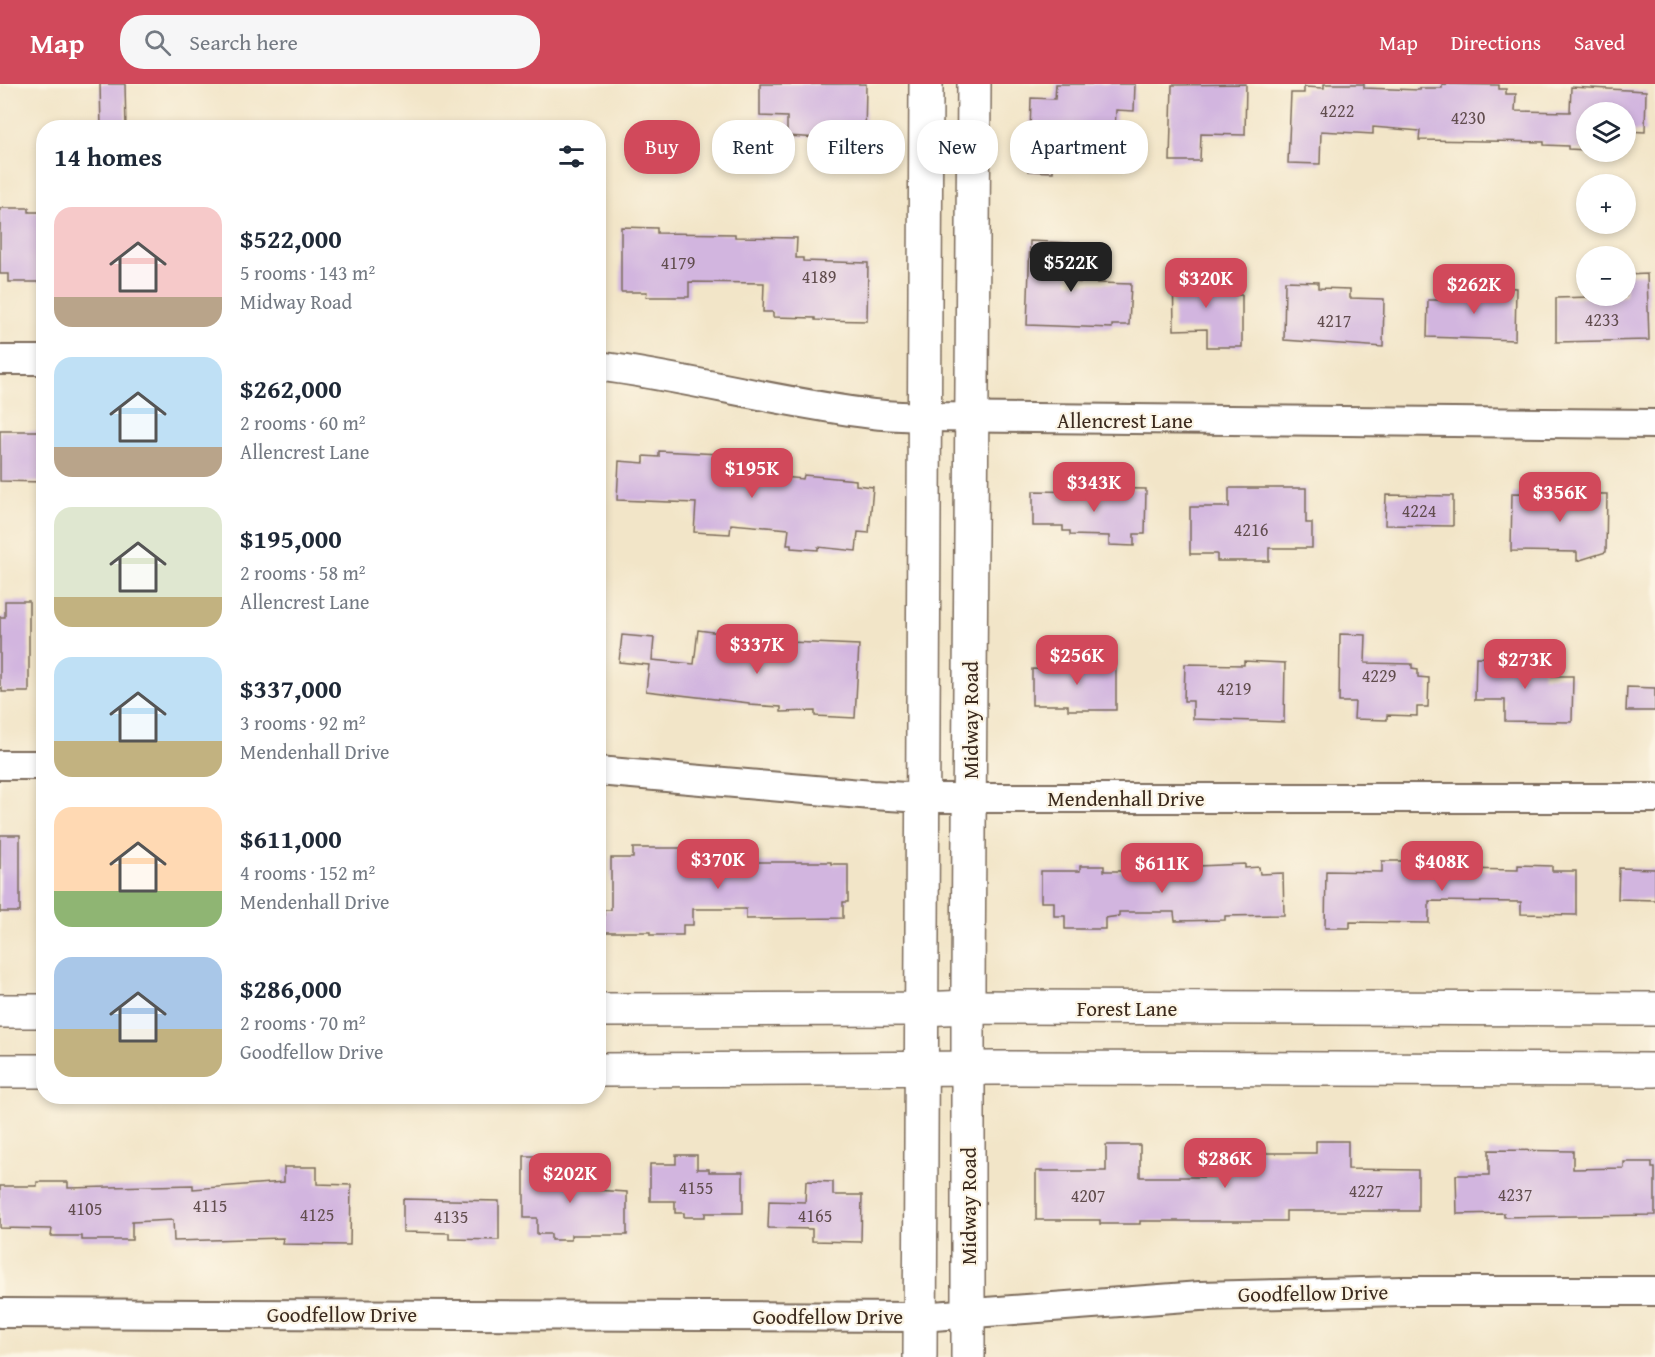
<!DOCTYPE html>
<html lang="en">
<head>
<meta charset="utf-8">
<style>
  body { margin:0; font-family:"Gentium Book Plus",serif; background:#f6f6f7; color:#1f2937; height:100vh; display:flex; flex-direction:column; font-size:22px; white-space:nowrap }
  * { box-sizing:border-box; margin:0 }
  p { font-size:20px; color:#747a83 }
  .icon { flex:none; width:33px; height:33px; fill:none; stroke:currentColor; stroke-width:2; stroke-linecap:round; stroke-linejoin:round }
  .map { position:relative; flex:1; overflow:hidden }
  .drawer { position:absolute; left:36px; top:36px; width:570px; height:984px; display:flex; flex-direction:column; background:#fff; border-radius:24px; box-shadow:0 3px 9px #0003 }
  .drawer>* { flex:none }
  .banner { position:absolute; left:624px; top:36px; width:570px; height:54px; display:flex; gap:12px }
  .tools { position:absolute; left:1576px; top:18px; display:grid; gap:12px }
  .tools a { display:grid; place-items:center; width:60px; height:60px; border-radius:50%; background:#fff; box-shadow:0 3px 9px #0003; font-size:30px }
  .price { position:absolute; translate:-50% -51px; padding:0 14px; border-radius:12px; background:#d1495b; color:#fff; font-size:20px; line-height:39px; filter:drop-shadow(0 2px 3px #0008) }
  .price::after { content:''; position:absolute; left:50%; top:36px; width:18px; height:14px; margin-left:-9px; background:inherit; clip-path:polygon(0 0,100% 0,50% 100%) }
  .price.selected { background:#222; color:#fff }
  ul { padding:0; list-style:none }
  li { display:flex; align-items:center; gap:18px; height:150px; padding:0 18px }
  li span { display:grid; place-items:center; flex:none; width:168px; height:120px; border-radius:18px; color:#555 }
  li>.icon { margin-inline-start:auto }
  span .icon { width:72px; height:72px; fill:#fffc; stroke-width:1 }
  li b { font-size:26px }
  h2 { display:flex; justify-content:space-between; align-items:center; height:72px; padding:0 18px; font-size:26px }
  .chip { padding:0 21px; border-radius:24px; background:#fff; box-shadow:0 3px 9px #0003; font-size:21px; line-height:54px }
  .chip.selected { background:#d1495b; color:#fff }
  header { display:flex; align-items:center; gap:36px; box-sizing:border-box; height:84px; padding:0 30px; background:#d1495b; color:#fff }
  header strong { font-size:28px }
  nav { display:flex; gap:33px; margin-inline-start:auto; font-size:21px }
  .search { width:420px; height:54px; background:#f6f6f7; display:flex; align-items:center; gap:15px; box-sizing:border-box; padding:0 21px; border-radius:24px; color:#747a83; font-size:22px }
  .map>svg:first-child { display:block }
</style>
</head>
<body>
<header>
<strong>Map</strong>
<div class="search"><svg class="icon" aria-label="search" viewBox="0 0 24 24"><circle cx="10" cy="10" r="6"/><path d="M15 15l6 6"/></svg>Search here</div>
<nav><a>Map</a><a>Directions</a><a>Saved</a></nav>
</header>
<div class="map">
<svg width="1655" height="1273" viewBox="0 0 1655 1273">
  <rect width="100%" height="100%" fill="#fcf5e5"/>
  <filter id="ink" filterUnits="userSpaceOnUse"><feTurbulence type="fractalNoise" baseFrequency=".0167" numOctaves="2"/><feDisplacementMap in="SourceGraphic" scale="12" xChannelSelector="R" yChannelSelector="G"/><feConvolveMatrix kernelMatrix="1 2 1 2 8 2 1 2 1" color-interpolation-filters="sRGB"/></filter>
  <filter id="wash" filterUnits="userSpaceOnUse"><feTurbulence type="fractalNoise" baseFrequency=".008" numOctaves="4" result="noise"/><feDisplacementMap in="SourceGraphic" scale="24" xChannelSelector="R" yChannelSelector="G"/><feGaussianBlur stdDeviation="1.35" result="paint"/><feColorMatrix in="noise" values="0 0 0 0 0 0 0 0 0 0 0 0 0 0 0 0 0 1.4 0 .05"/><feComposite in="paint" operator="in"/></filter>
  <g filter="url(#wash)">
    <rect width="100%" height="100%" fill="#f2e5c8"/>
    <g id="blocks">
      <g fill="#d2b5df">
        <polygon points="100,0 125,0 126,44 101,44"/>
        <polygon points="760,0 866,0 865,55 853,55 853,56 787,52 787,33 760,32"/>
        <polygon points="1056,0 1135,0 1134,27 1116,26 1115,45 1054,43 1053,88 1029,87 1031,14 1055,15"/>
        <polygon points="1246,0 1245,51 1201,50 1200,77 1170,77 1172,1"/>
        <polygon points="1324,0 1364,0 1364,4 1420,6 1420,4 1442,4 1442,0 1499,1 1499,5 1506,5 1506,10 1516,10 1515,27 1570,28 1571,3 1646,7 1645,48 1626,47 1626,28 1587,28 1587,66 1568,65 1568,62 1544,61 1544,58 1419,56 1420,47 1373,43 1373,50 1321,47 1320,80 1288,79 1291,9 1304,9 1304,3 1324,4"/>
        <polygon points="0,124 29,124 29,128 44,128 44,198 9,198 9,190 0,190"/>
        <polygon points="621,143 657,144 657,149 735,150 735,153 797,154 796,174 803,174 803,177 868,179 867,237 815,236 815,234 773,233 773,228 763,228 764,199 689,198 689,213 646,213 647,208 621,208"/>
        <polygon points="1030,157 1070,159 1068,198 1131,200 1129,241 1112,241 1112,244 1027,241"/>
        <polygon points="1173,181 1203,181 1203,211 1242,211 1242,263 1207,263 1207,245 1174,246"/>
        <polygon points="1647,190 1649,256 1556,258 1556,214 1626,212 1626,191"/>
        <polygon points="1285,197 1318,198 1318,204 1350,205 1350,214 1384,215 1383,263 1284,256"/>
        <polygon points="1496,203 1516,204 1515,256 1427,253 1428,216 1450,216 1451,204 1496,206"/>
        <polygon points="0,347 44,347 44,398 0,397"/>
        <polygon points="659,367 720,370 719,376 734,377 733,388 803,395 804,391 856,396 856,401 873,403 869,449 858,448 856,467 818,463 818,466 791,464 791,461 787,461 789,445 731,440 730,450 694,448 696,419 617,416 619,377 644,379 644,372 659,373"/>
        <polygon points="1093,404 1146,405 1145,450 1134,450 1134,462 1109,461 1109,452 1070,451 1070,447 1063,447 1063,442 1033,442 1033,407 1093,408"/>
        <polygon points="1229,404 1306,404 1306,439 1312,439 1312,464 1269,464 1269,477 1217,477 1217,470 1190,470 1190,423 1229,423"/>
        <polygon points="1512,409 1607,410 1606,468 1577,477 1577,468 1511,467"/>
        <polygon points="1386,411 1453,412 1453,442 1385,441"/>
        <polygon points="5,517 29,517 29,608 2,608 2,604 0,604 0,533 5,533"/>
        <polygon points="698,546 720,549 719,564 789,568 790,558 859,561 855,634 815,632 815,627 781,628 781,623 749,621 749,619 646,607 649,581 619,578 622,551 654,554 652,576 694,580"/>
        <polygon points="1340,550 1366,551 1365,579 1412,580 1412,584 1418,585 1418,593 1429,594 1428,623 1417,623 1417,632 1387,631 1387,636 1354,635 1355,618 1339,618"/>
        <polygon points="1476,573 1507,574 1507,578 1544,578 1543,592 1573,592 1572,638 1505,637 1505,616 1475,616"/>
        <polygon points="1066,577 1116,577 1116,626 1068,626 1068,621 1032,621 1032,585 1066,586"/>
        <polygon points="1244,577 1285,579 1284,638 1193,635 1193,617 1184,617 1185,580 1244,581"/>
        <polygon points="1627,603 1655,604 1655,627 1626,627"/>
        <rect x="0" y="751" width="20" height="77"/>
        <polygon points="633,764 681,764 681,774 709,774 709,778 831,778 831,780 848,780 848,818 843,818 843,834 746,835 746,825 693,825 693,841 683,841 683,851 650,851 650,848 604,848 604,826 611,826 611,774 633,774"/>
        <polygon points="1382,777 1410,777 1410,789 1458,790 1458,785 1518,786 1518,781 1552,782 1552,787 1576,787 1576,831 1521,830 1521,818 1429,817 1429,839 1350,838 1350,844 1325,844 1326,787 1382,788"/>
        <polygon points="1245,780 1245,784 1259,783 1260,790 1283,789 1284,831 1225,832 1225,836 1175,837 1174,828 1119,828 1119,832 1105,834 1105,845 1065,845 1065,832 1054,832 1054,818 1041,818 1041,787 1080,787 1080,782 1104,782 1104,787 1139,787 1139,789 1182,789 1182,785 1198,784 1198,782"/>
        <polygon points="1619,784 1655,785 1655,816 1618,815"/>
        <polygon points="1316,1057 1348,1057 1348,1085 1418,1086 1418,1127 1286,1127 1286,1137 1140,1137 1140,1140 1100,1140 1100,1136 1036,1136 1036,1087 1106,1087 1106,1061 1140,1061 1140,1093 1216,1093 1216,1068 1241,1068 1241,1064 1262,1064 1262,1069 1316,1069"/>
        <polygon points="1489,1066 1573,1067 1573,1085 1624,1084 1624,1078 1652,1078 1652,1084 1655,1084 1655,1131 1504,1133 1504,1129 1457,1130 1456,1091 1489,1091"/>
        <polygon points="676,1071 697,1071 697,1085 709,1085 709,1088 743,1088 743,1129 705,1129 705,1133 684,1133 684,1129 675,1129 675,1117 650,1117 650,1080 676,1080"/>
        <polygon points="524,1072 555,1072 555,1098 578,1098 578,1105 627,1108 627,1151 571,1151 571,1156 551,1156 551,1150 537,1150 537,1134 524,1134"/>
        <polygon points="284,1083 317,1083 317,1100 351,1101 350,1161 282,1160 283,1154 174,1157 173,1136 132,1138 132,1156 82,1156 82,1152 51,1152 52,1145 0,1144 0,1102 37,1102 37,1098 68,1098 68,1104 193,1101 193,1105 284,1098"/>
        <polygon points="806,1097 833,1098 833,1111 862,1111 861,1158 812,1157 812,1145 768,1144 769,1117 805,1118"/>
        <polygon points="403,1115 499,1117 499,1156 449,1155 449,1149 403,1148"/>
      </g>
    </g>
  </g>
  <g filter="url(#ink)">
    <use href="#blocks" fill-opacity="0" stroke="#7b6b5a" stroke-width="1.5"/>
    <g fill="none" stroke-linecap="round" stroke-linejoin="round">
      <g stroke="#7b6b5a" stroke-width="32">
        <g id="minor">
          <polyline points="0,276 44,276"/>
          <path d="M598,282C691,294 781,319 873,330C890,332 907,332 923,333L1655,340"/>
          <polyline points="0,681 44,681"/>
          <polyline points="598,687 872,711 923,714 1655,714"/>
          <polyline points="0,1229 920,1233 1200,1212 1402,1207 1655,1207"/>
        </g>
      </g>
      <g stroke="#7b6b5a" stroke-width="36">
        <g id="secondary">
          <polyline points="598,926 921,925 968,923 1655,925"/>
          <polyline points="0,927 44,927"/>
          <polyline points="598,986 994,984 1655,986"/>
          <polyline points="0,987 44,987"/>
          <polyline points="920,1273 926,0"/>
          <polyline points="968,1273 968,900 974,0"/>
        </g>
      </g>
      <use href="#minor" stroke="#fff" stroke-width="28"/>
      <use href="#secondary" stroke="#fff" stroke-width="33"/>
    </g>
  </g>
  <g text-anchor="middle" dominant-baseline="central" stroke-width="4.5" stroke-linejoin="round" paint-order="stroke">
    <g font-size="18" fill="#614d4e">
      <text x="1337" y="26">4222</text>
      <text x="1468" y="33">4230</text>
      <text x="678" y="178">4179</text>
      <text x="819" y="192">4189</text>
      <text x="1602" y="235">4233</text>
      <text x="1334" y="236">4217</text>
      <text x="1419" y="426">4224</text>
      <text x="1251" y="445">4216</text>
      <text x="1379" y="591">4229</text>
      <text x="1234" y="604">4219</text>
      <text x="696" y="1103">4155</text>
      <text x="1366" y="1106">4227</text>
      <text x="1515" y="1110">4237</text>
      <text x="1088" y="1111">4207</text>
      <text x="210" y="1121">4115</text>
      <text x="85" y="1124">4105</text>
      <text x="317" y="1130">4125</text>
      <text x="815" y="1131">4165</text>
      <text x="451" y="1132">4135</text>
    </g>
    <g font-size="21" fill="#3b2a1e" stroke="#fcf5e5">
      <text x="1125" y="336">Allencrest Lane</text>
      <text transform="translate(970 636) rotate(-90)">Midway Road</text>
      <text x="1126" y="714">Mendenhall Drive</text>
      <text x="1127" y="924">Forest Lane</text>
      <text transform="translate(968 1122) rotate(-90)">Midway Road</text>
      <text transform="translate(1313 1209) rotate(-1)">Goodfellow Drive</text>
      <text x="342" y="1230">Goodfellow Drive</text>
      <text x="828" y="1232">Goodfellow Drive</text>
    </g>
  </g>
</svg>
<div class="tools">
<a><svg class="icon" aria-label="layers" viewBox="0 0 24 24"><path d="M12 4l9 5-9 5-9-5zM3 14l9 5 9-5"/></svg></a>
<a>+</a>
<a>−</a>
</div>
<b class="price selected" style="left:1071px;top:209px">$522K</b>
<b class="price" style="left:1206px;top:225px">$320K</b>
<b class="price" style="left:1474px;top:231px">$262K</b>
<b class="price" style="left:752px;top:415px">$195K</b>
<b class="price" style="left:1094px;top:429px">$343K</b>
<b class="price" style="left:1560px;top:439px">$356K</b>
<b class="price" style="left:757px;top:591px">$337K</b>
<b class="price" style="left:1077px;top:602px">$256K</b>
<b class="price" style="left:1525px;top:606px">$273K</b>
<b class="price" style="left:718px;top:806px">$370K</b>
<b class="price" style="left:1442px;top:808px">$408K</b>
<b class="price" style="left:1162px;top:810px">$611K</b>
<b class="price" style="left:1225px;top:1105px">$286K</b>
<b class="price" style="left:570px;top:1120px">$202K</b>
<div class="banner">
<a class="chip selected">Buy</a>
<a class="chip">Rent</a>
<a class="chip">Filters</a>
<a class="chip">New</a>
<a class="chip">Apartment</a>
</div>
<section class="drawer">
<h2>14 homes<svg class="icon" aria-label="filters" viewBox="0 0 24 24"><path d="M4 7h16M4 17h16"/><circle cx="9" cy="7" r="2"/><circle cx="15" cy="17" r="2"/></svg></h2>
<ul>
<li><span style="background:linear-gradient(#f6c9c9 75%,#b9a48a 0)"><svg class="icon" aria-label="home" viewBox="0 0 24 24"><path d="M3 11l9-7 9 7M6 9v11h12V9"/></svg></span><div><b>$522,000</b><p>5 rooms · 143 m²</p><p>Midway Road</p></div></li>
<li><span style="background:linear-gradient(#bfe0f5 75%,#b9a48a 0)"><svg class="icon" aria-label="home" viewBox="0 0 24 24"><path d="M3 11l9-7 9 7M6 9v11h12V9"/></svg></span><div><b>$262,000</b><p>2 rooms · 60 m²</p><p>Allencrest Lane</p></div></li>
<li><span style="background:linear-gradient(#dfe7d0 75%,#c2b280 0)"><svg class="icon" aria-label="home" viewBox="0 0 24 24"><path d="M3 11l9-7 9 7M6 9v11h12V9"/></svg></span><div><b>$195,000</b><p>2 rooms · 58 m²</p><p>Allencrest Lane</p></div></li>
<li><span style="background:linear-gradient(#bfe0f5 70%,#c2b280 0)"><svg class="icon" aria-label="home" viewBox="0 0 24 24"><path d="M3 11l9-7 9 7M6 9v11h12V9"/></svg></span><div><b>$337,000</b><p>3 rooms · 92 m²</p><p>Mendenhall Drive</p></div></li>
<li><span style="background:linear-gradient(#ffd9b3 70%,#8fb573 0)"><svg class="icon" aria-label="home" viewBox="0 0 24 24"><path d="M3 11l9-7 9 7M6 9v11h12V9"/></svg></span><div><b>$611,000</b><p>4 rooms · 152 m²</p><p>Mendenhall Drive</p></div></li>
<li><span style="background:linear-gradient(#a9c7e8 60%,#c2b280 0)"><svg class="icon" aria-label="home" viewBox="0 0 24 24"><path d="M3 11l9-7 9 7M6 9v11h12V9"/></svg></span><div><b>$286,000</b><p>2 rooms · 70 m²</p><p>Goodfellow Drive</p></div></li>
</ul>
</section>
</div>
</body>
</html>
